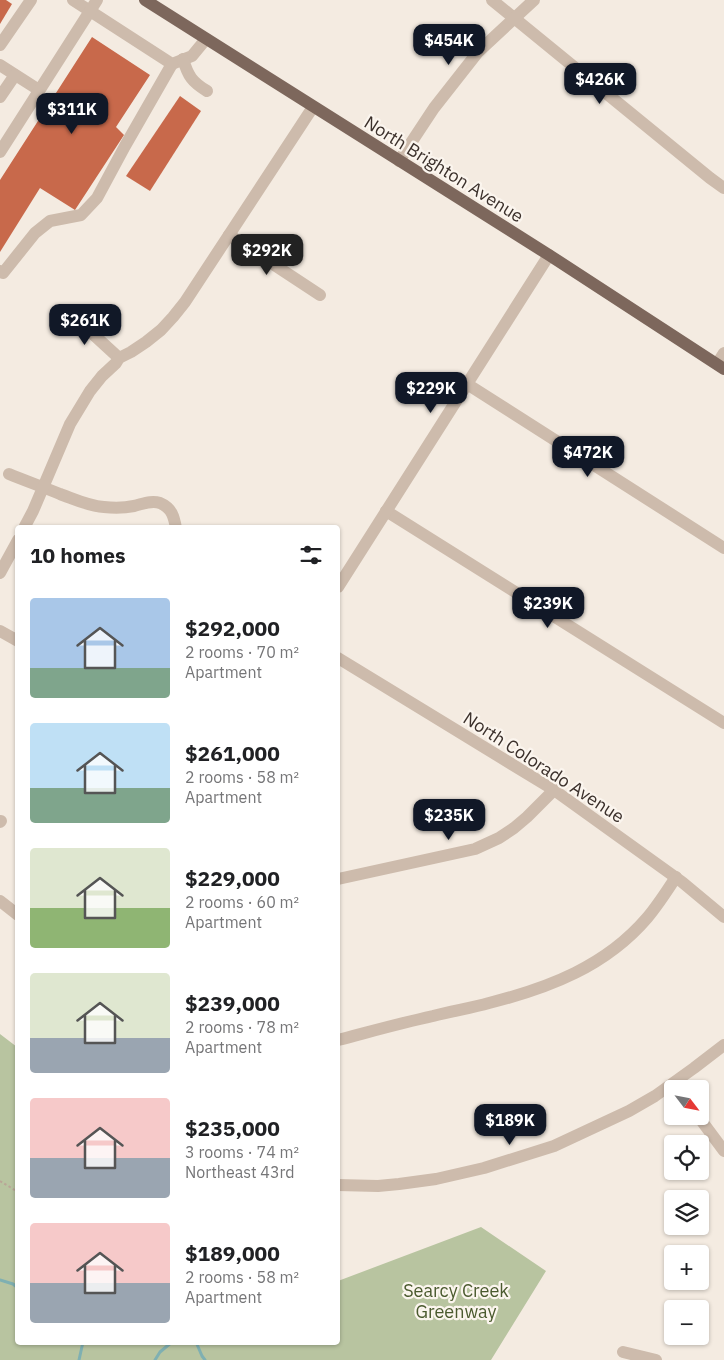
<!DOCTYPE html>
<html lang="en">
<head>
<meta charset="utf-8">
<style>
  body { margin:0; font-family:"IBM Plex Sans",sans-serif; background:#f2f2f2; color:#202124; height:100vh; display:flex; flex-direction:column; font-size:19px; white-space:nowrap }
  * { box-sizing:border-box; margin:0 }
  p { font-size:16px; color:#757577 }
  .icon { flex:none; width:28px; height:28px; fill:none; stroke:currentColor; stroke-width:2; stroke-linecap:round; stroke-linejoin:round }
  .map { position:relative; flex:1; overflow:hidden }
  .side { position:absolute; left:15px; top:525px; width:325px; height:820px; display:flex; flex-direction:column; background:#fff; border-radius:5px; box-shadow:0 1px 4px #0004 }
  .side>* { flex:none }
  .needle { width:32px; rotate:122deg }
  .controls { position:absolute; left:664px; top:1080px; display:grid; gap:10px }
  .controls a { display:grid; place-items:center; width:45px; height:45px; border-radius:5px; background:#fff; box-shadow:0 1px 4px #0004; font-size:25px }
  .price { position:absolute; translate:-50% -42px; padding:0 11px; border-radius:10px; background:#111827; color:#fff; font-size:16px; line-height:32px; filter:drop-shadow(0 1px 2px #0008) }
  .price::after { content:''; position:absolute; left:50%; top:30px; width:15px; height:11px; margin-left:-8px; background:inherit; clip-path:polygon(0 0,100% 0,50% 100%) }
  .price.on { background:#222; color:#fff }
  ul { padding:0; list-style:none }
  li { display:flex; align-items:center; gap:15px; height:125px; padding:0 15px }
  li span { display:grid; place-items:center; flex:none; width:140px; height:100px; border-radius:5px; color:#555 }
  li>.icon { margin-inline-start:auto }
  span .icon { width:60px; height:60px; fill:#fffc; stroke-width:1 }
  li b { font-size:21px }
  h2 { display:flex; justify-content:space-between; align-items:center; height:60px; padding:0 15px; font-size:21px }
  .map>svg:first-child { display:block }
</style>
</head>
<body>
<div class="map">
<svg width="724" height="1360" viewBox="0 0 724 1360">
  <rect width="100%" height="100%" fill="#f4ebe1"/>
  <polygon fill="#b8c4a0" points="0,1034 17,1047 18,1342 338,1342 338,1281 481,1227 546,1271 491,1360 0,1360"/>
  <g fill="none" stroke-linecap="round" stroke-linejoin="round">
    <g stroke="#7fb0b2" stroke-width="3">
      <polyline points="0,1280 13,1284 18,1288"/>
      <polyline points="196,1342 202,1356 205,1360"/>
      <polyline points="79,1360 83,1342"/>
      <polyline points="155,1360 160,1352 172,1342"/>
    </g>
  </g>
  <g fill="#c8694b">
    <polygon points="0,0 6,0 12,4 0,24"/>
    <polygon points="92,37 150,75 116,127 124,135 75,210 40,188 0,252 0,180"/>
    <polygon points="180,96 201,111 150,191 126,176"/>
  </g>
  <g fill="none" stroke-linecap="round" stroke-linejoin="round">
    <polyline stroke="#b9a596" stroke-width="2" stroke-dasharray="2.5 2.5" stroke-linecap="butt" points="0,1181 18,1192"/>
    <g stroke="#cdbbac" stroke-width="12">
      <polyline points="73,0 172,64 192,56 206,39"/>
      <polyline points="492,0 710,178 724,188"/>
      <polyline points="0,45 31,0"/>
      <path d="M183,59C188,76 192,82 207,91"/>
      <polyline points="0,65 39,90"/>
      <polyline points="0,97 15,75"/>
      <polyline points="0,152 97,0"/>
      <polyline points="399,161 434,108 478,52 534,0"/>
      <polyline points="229,235 320,295"/>
      <polyline points="0,271 3,273 35,233 50,221 81,215 97,198 125,146 172,64"/>
      <polyline points="70,313 119,358"/>
      <polyline points="717,364 724,353"/>
      <polyline points="467,384 724,548"/>
      <path d="M9,474C26,481 43,487 60,494C74,499 88,506 104,507C114,508 124,508 134,506C143,504 151,500 160,503C172,508 174,517 176,528"/>
      <polyline points="386,511 724,723"/>
      <polyline points="24,528 33,511 70,424 90,391 102,376 116,363 119,358 131,352 146,342 161,330 173,317 185,302 313,107"/>
      <polyline points="0,573 18,540"/>
      <polyline points="338,587 549,255"/>
      <polyline points="0,631 18,641"/>
      <polyline points="338,658 554,790 682,882 724,917"/>
      <polyline points="0,822 1,821"/>
      <polyline points="338,879 475,849 499,838 514,828 527,817 554,790"/>
      <polyline points="0,901 18,915"/>
      <path d="M338,1040C369,1032 401,1023 433,1016C452,1011 471,1008 489,1003C549,988 606,966 647,918C658,905 667,891 676,877"/>
      <polyline points="698,1116 724,1151"/>
      <polyline points="338,1185 378,1186 399,1184 436,1179 484,1168 554,1146 629,1111 655,1096 694,1068 724,1045"/>
      <polyline points="623,1352 656,1360"/>
    </g>
    <polyline stroke="#7d675c" stroke-width="12" points="145,0 549,255 724,369"/>
  </g>
  <g text-anchor="middle" dominant-baseline="central" stroke-width="4.5" stroke-linejoin="round" paint-order="stroke">
    <g font-size="18" fill="#3b302b" stroke="#fbf5ee">
      <text transform="translate(444 169) rotate(32)">North Brighton Avenue</text>
      <text transform="translate(544 767) rotate(33)">North Colorado Avenue</text>
    </g>
    <g font-size="18" fill="#4a5a2e" stroke="#fbf5ee">
      <text x="456" y="1290">Searcy Creek<tspan x="456" dy="21">Greenway</tspan></text>
    </g>
  </g>
</svg>
<div class="controls">
<a><svg class="needle" viewBox="-14 -14 28 28"><path d="M0-13l5 13h-10z" fill="#e53935"/><path d="M0 13l5-13h-10z" fill="#757577"/></svg></a>
<a><svg class="icon" aria-label="locate" viewBox="0 0 24 24"><circle cx="12" cy="12" r="6"/><path d="M12 2v4M12 18v4M2 12h4M18 12h4"/></svg></a>
<a><svg class="icon" aria-label="layers" viewBox="0 0 24 24"><path d="M12 4l9 5-9 5-9-5zM3 14l9 5 9-5"/></svg></a>
<a>+</a>
<a>−</a>
</div>
<b class="price" style="left:449px;top:66px">$454K</b>
<b class="price" style="left:600px;top:105px">$426K</b>
<b class="price" style="left:72px;top:135px">$311K</b>
<b class="price on" style="left:267px;top:276px">$292K</b>
<b class="price" style="left:85px;top:346px">$261K</b>
<b class="price" style="left:431px;top:414px">$229K</b>
<b class="price" style="left:588px;top:478px">$472K</b>
<b class="price" style="left:548px;top:629px">$239K</b>
<b class="price" style="left:449px;top:841px">$235K</b>
<b class="price" style="left:510px;top:1146px">$189K</b>
<section class="side">
<h2>10 homes<svg class="icon" aria-label="filters" viewBox="0 0 24 24"><path d="M4 7h16M4 17h16"/><circle cx="9" cy="7" r="2"/><circle cx="15" cy="17" r="2"/></svg></h2>
<ul>
<li><span style="background:linear-gradient(#a9c7e8 70%,#7fa58c 0)"><svg class="icon" aria-label="home" viewBox="0 0 24 24"><path d="M3 11l9-7 9 7M6 9v11h12V9"/></svg></span><div><b>$292,000</b><p>2 rooms · 70 m²</p><p>Apartment</p></div></li>
<li><span style="background:linear-gradient(#bfe0f5 65%,#7fa58c 0)"><svg class="icon" aria-label="home" viewBox="0 0 24 24"><path d="M3 11l9-7 9 7M6 9v11h12V9"/></svg></span><div><b>$261,000</b><p>2 rooms · 58 m²</p><p>Apartment</p></div></li>
<li><span style="background:linear-gradient(#dfe7d0 60%,#8fb573 0)"><svg class="icon" aria-label="home" viewBox="0 0 24 24"><path d="M3 11l9-7 9 7M6 9v11h12V9"/></svg></span><div><b>$229,000</b><p>2 rooms · 60 m²</p><p>Apartment</p></div></li>
<li><span style="background:linear-gradient(#dfe7d0 65%,#9aa5b1 0)"><svg class="icon" aria-label="home" viewBox="0 0 24 24"><path d="M3 11l9-7 9 7M6 9v11h12V9"/></svg></span><div><b>$239,000</b><p>2 rooms · 78 m²</p><p>Apartment</p></div></li>
<li><span style="background:linear-gradient(#f6c9c9 60%,#9aa5b1 0)"><svg class="icon" aria-label="home" viewBox="0 0 24 24"><path d="M3 11l9-7 9 7M6 9v11h12V9"/></svg></span><div><b>$235,000</b><p>3 rooms · 74 m²</p><p>Northeast 43rd</p></div></li>
<li><span style="background:linear-gradient(#f6c9c9 60%,#9aa5b1 0)"><svg class="icon" aria-label="home" viewBox="0 0 24 24"><path d="M3 11l9-7 9 7M6 9v11h12V9"/></svg></span><div><b>$189,000</b><p>2 rooms · 58 m²</p><p>Apartment</p></div></li>
</ul>
</section>
</div>
</body>
</html>
